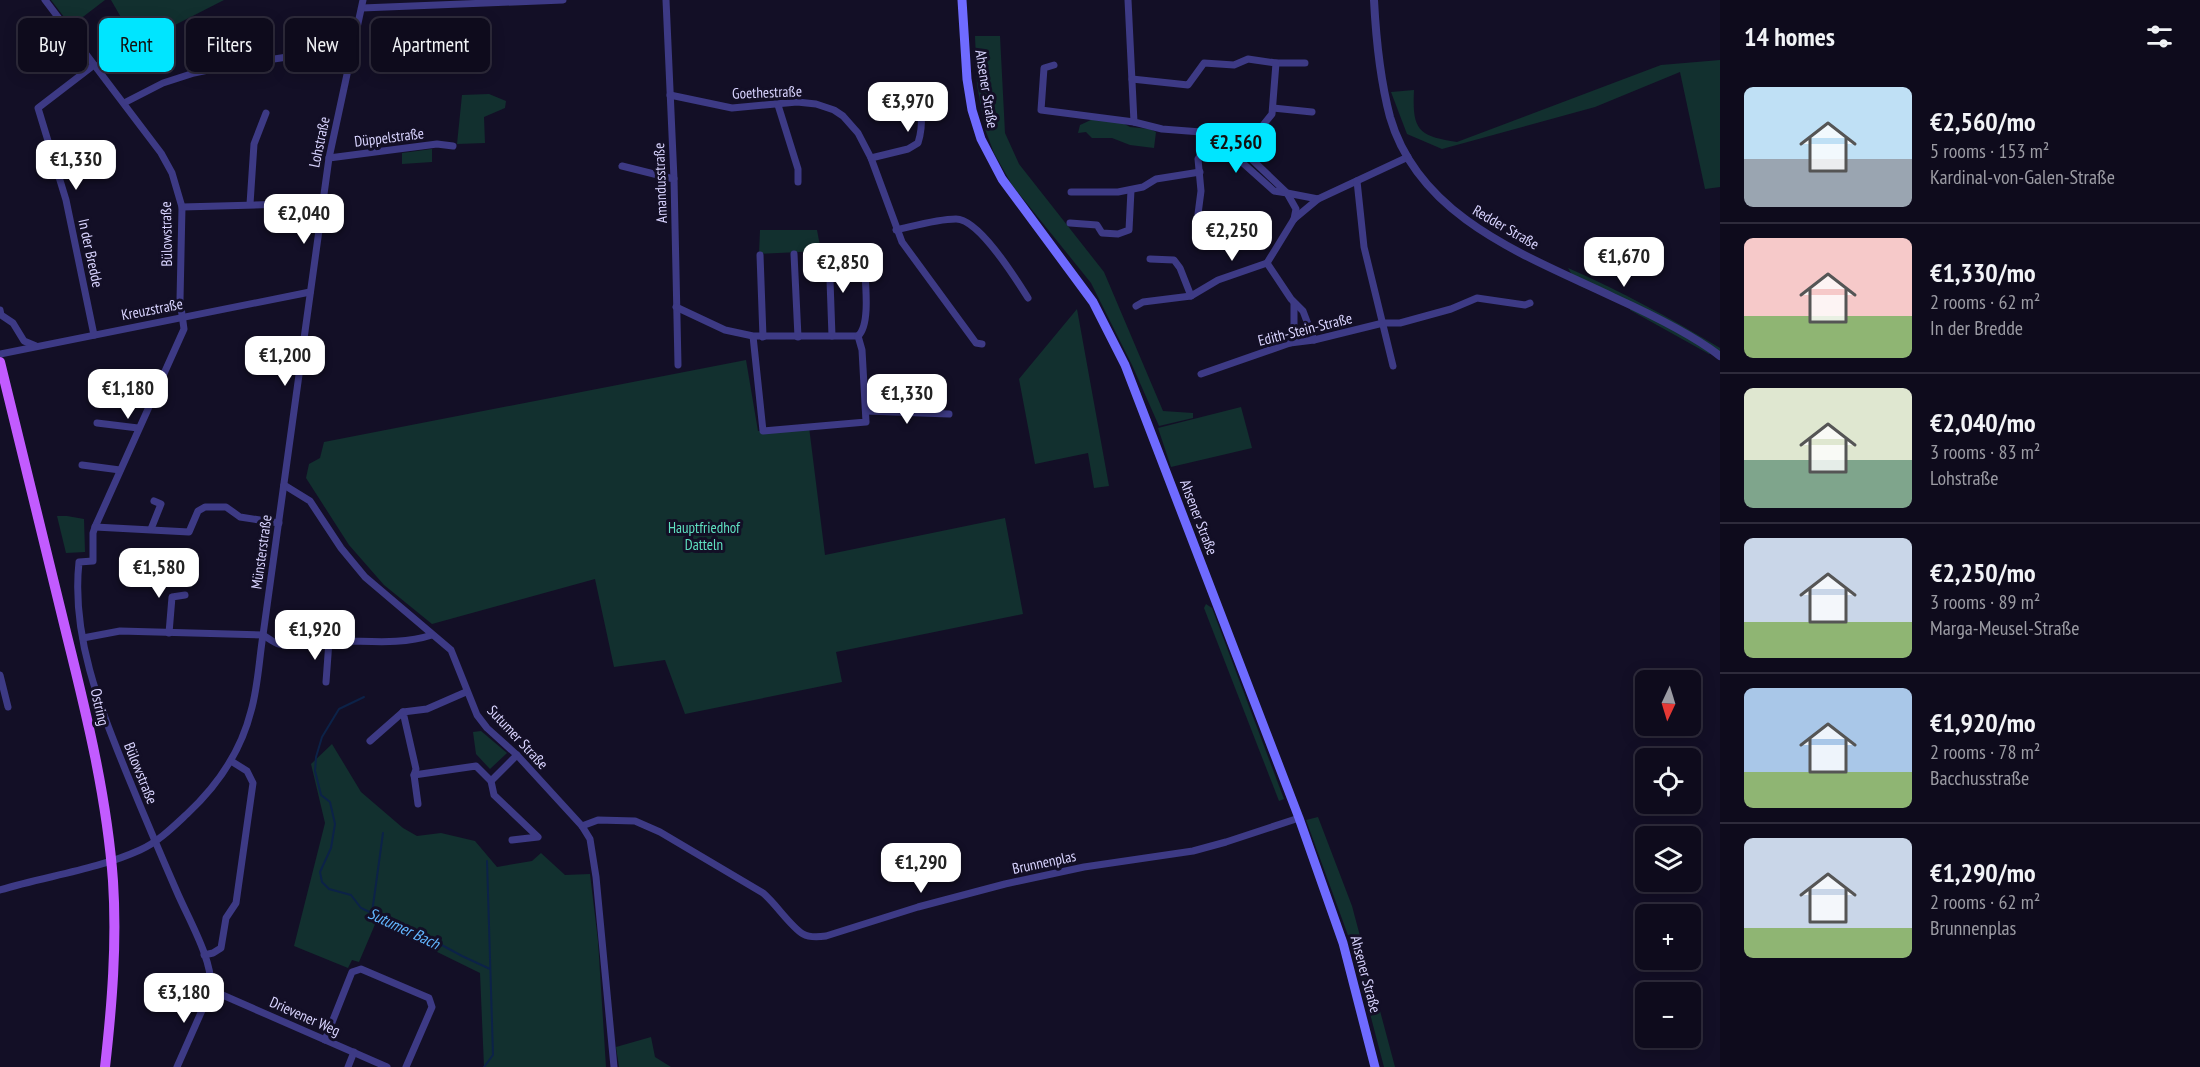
<!DOCTYPE html>
<html lang="en">
<head>
<meta charset="utf-8">
<style>
  body { margin:0; font-family:"PT Sans Narrow",sans-serif; background:#171425; color:#f1f3f6; height:100vh; display:flex; flex-direction:column; font-size:22px; white-space:nowrap }
  * { box-sizing:border-box; margin:0 }
  p { font-size:20px; color:#9b9ba3 }
  .icon { flex:none; width:33px; height:33px; fill:none; stroke:currentColor; stroke-width:2; stroke-linecap:round; stroke-linejoin:round }
  .map { position:relative; flex:1; overflow:hidden }
  .side { display:flex; flex-direction:column; background:#0e0b1c; width:480px }
  .side>* { flex:none }
  .banner { position:absolute; left:18px; top:18px; width:570px; height:54px; display:flex; gap:12px }
  .needle { width:39px; rotate:184deg }
  .controls { position:absolute; left:1635px; top:670px; display:grid; gap:12px }
  .controls a { display:grid; place-items:center; width:66px; height:66px; border-radius:9px; background:#0e0b1c; box-shadow:0 3px 15px #0003,0 0 0 2px #2e2b3b; font-size:30px }
  .price { position:absolute; translate:-50% -51px; padding:0 14px; border-radius:12px; background:#fff; color:#222; font-size:20px; line-height:39px; filter:drop-shadow(0 2px 3px #0008) }
  .price::after { content:''; position:absolute; left:50%; top:36px; width:18px; height:14px; margin-left:-9px; background:inherit; clip-path:polygon(0 0,100% 0,50% 100%) }
  .price.current { background:#00e5ff; color:#111 }
  ul { padding:0; list-style:none }
  li { display:flex; align-items:center; gap:18px; height:150px; padding:0 24px }
  li+li { border-top:2px solid #2e2b3b }
  li span { display:grid; place-items:center; flex:none; width:168px; height:120px; border-radius:9px; color:#555 }
  li>.icon { margin-inline-start:auto }
  span .icon { width:72px; height:72px; fill:#fffc; stroke-width:1 }
  li b { font-size:26px }
  h2 { display:flex; justify-content:space-between; align-items:center; height:72px; padding:0 24px; font-size:26px }
  .pill { padding:0 21px; border-radius:9px; background:#0e0b1c; box-shadow:0 3px 15px #0003,0 0 0 2px #2e2b3b; font-size:21px; line-height:54px }
  .pill.current { background:#00e5ff; color:#111 }
  main { display:flex; flex:1; min-height:0 }
  .map>svg:first-child { display:block }
</style>
</head>
<body>
<main>
<div class="map">
<svg width="1720" height="1067" viewBox="0 0 1720 1067">
  <rect width="100%" height="100%" fill="#130f26"/>
  <g fill="#12302f">
    <polygon points="51,0 105,0 71,26"/>
    <polygon points="111,0 224,0 173,26 134,40"/>
    <polygon points="975,36 1000,36 1005,133 1019,164 1104,272 1163,411 1193,413 1193,418 1159,426 1132,365 1091,283 1012,185 994,153 985,129 977,85"/>
    <path d="M1720,60V187L1705,189L1680,72L1595,107L1442,149L1407,134L1391,92L1414,90C1412,130 1418,136 1457,142L1661,65Z"/>
    <polygon points="489,94 506,101 505,108 484,117 485,143 457,144 462,95"/>
    <polygon points="1093,119 1119,121 1130,127 1150,129 1156,132 1154,148 1130,145 1112,138 1092,138 1086,132 1078,133 1080,125"/>
    <polygon points="432,149 432,162 402,164 402,153"/>
    <polygon points="760,230 817,230 821,251 759,254"/>
    <path d="M1568,268C1621,291 1670,318 1720,348V355L1709,354L1630,310L1629,301L1599,294L1578,285Z"/>
    <polygon points="1077,309 1109,486 1094,488 1088,453 1035,464 1019,379"/>
    <polygon points="746,360 758,431 809,427 825,555 1005,518 1023,614 836,652 842,682 685,714 665,660 614,667 595,579 432,624 384,585 349,545 306,478 309,464 320,458 324,442"/>
    <polygon points="1241,407 1252,448 1171,467 1158,428"/>
    <polygon points="57,516 67,516 84,519 85,552 66,553"/>
    <polygon points="1206,604 1212,608 1284,799 1279,801 1204,608"/>
    <polygon points="481,731 507,753 490,769 476,754 473,732"/>
    <polygon points="332,744 361,792 403,828 417,836 441,833 475,841 497,867 532,861 541,853 565,875 590,874 598,941 606,1067 484,1067 480,973 376,922 359,962 352,960 348,968 294,946 325,823 311,764"/>
    <polygon points="1318,817 1352,906 1395,1067 1384,1067 1353,949 1306,820"/>
    <polygon points="651,1037 655,1057 671,1067 619,1067 616,1047"/>
  </g>
  <g fill="none" stroke-linecap="round" stroke-linejoin="round">
    <g stroke="#0c2248" stroke-width="2">
      <polyline points="364,697 339,709 322,737 316,757 315,771 321,795 330,802 335,824 331,848 320,872 322,882 329,889 351,895 361,908 395,924 414,930 462,956 490,969"/>
      <polyline points="372,913 383,833"/>
      <polyline points="484,1067 493,1055 487,861"/>
    </g>
    <g stroke="#3d3a85" stroke-width="7">
      <path d="M45,0L161,153L172,173L182,207L180,300L184,329L95,527L93,533V561L79,562C71,636 100,707 127,774C143,813 160,853 177,892C189,920 213,960 211,990L177,1067"/>
      <polyline points="666,0 674,179 678,365"/>
      <polyline points="1128,0 1134,122 1162,129 1201,132 1249,143"/>
      <polyline points="362,8 563,0"/>
      <polyline points="1054,65 1044,68 1041,110 1134,122"/>
      <polyline points="1132,79 1188,85 1204,63 1234,65 1248,59 1276,63 1305,63"/>
      <polyline points="670,95 732,108 797,102 816,104 834,110 843,116 858,133 871,158 902,242 976,343 982,344"/>
      <polyline points="124,103 163,83 194,73 227,66 294,56 350,65"/>
      <polyline points="778,105 798,169 798,182"/>
      <polyline points="1273,108 1312,112"/>
      <polyline points="1214,135 1213,145 1224,149 1236,157 1274,191 1287,193 1296,209 1294,219"/>
      <polyline points="1243,151 1287,193 1318,199 1408,157"/>
      <polyline points="1240,154 1272,114 1276,63"/>
      <polyline points="329,158 437,144 453,146"/>
      <path d="M871,158L908,149L918,143C924,124 922,105 913,86"/>
      <polyline points="622,166 674,179"/>
      <polyline points="1357,181 1364,247 1393,366"/>
      <polyline points="1071,192 1118,192 1143,187 1156,179 1200,172"/>
      <polyline points="250,204 254,144 266,113"/>
      <polyline points="182,207 322,203"/>
      <polyline points="1198,214 1201,191 1198,159 1206,147 1213,145"/>
      <polyline points="1070,223 1097,225 1102,233 1118,234 1129,230 1131,190"/>
      <path d="M896,230C914,226 937,219 956,219C979,219 1016,279 1028,298"/>
      <polyline points="829,252 832,336"/>
      <polyline points="794,254 798,337"/>
      <polyline points="760,255 763,337"/>
      <polyline points="1150,259 1174,260 1180,268 1191,296"/>
      <polyline points="1267,263 1291,299 1303,311 1314,340"/>
      <polyline points="1136,306 1143,302 1191,296 1218,280 1267,263 1294,219 1318,199"/>
      <polyline points="676,307 725,330 753,336 858,336 862,350 866,422 763,431 753,336"/>
      <polyline points="0,310 1,315 13,323 24,341 36,346"/>
      <polyline points="94,335 66,200 38,108 94,65"/>
      <path d="M858,336C872,324 864,274 864,255"/>
      <polyline points="1290,343 1294,330 1294,303"/>
      <polyline points="0,354 310,292"/>
      <polyline points="1201,374 1290,343 1314,340 1383,323 1400,323 1451,309 1477,298 1525,305 1530,303"/>
      <polyline points="866,411 949,414"/>
      <polyline points="97,423 138,428"/>
      <polyline points="82,465 120,470"/>
      <polyline points="284,485 310,501 341,548 365,577 451,650 477,715 487,728 517,755 582,826 590,839 596,877 614,1067"/>
      <polyline points="95,527 189,532 198,511 205,507 226,507 240,517 279,523"/>
      <polyline points="151,529 161,504 154,501"/>
      <polyline points="169,633 172,597 185,595"/>
      <path d="M83,638L120,631L263,635C268,638 274,643 279,644C296,648 313,641 330,641C365,640 398,646 432,635"/>
      <polyline points="0,675 8,707"/>
      <polyline points="326,682 329,641"/>
      <polyline points="466,692 427,709 403,712 416,769 414,775 476,766 491,781 494,795 538,837 512,840"/>
      <polyline points="370,741 403,712"/>
      <polyline points="414,775 418,804"/>
      <polyline points="491,781 517,755"/>
      <path d="M582,826L598,820L635,821L660,832L763,893C776,904 791,927 803,934C810,938 819,937 826,936L918,907L1005,884L1084,867L1193,851L1226,842L1299,818"/>
      <path d="M0,890C46,876 96,870 140,850C158,842 173,827 187,814C217,786 241,751 251,711C258,687 259,660 263,635L329,158L363,0"/>
      <polyline points="204,955 213,953 221,948 226,918 236,903 253,783 247,771 231,761"/>
      <polyline points="211,990 387,1067"/>
      <polyline points="325,1040 352,972 361,969 429,998 432,1007 406,1067"/>
      <polyline points="348,1067 354,1052"/>
    </g>
    <path stroke="#3d3a85" stroke-width="8" d="M1374,0C1376,39 1380,79 1390,117C1419,218 1527,256 1613,297C1646,312 1692,334 1720,356"/>
    <polyline stroke="#6f6bff" stroke-width="9" points="962,0 967,79 972,110 981,139 1002,179 1093,302 1125,365 1299,818 1343,943 1375,1067"/>
    <path stroke="#c25bff" stroke-width="10" d="M0,362C22,453 45,544 67,636C87,716 107,798 113,881C117,943 112,1005 105,1067"/>
  </g>
  <g text-anchor="middle" dominant-baseline="central" stroke-width="6" stroke-linejoin="round" paint-order="stroke">
    <g font-size="15" fill="#d9d4ff" stroke="#130f26">
      <text transform="translate(987 89) rotate(81)">Ahsener Straße</text>
      <text transform="translate(767 92) rotate(-2)">Goethestraße</text>
      <text transform="translate(389 137) rotate(-7)">Düppelstraße</text>
      <text transform="translate(319 142) rotate(-78)">Lohstraße</text>
      <text transform="translate(660 183) rotate(-92)">Amandusstraße</text>
      <text transform="translate(1506 227) rotate(30)">Redder Straße</text>
      <text transform="translate(166 234) rotate(-91)">Bülowstraße</text>
      <text transform="translate(91 253) rotate(78)">In der Bredde</text>
      <text transform="translate(152 309) rotate(-11)">Kreuzstraße</text>
      <text transform="translate(1305 329) rotate(-14)">Edith-Stein-Straße</text>
      <text transform="translate(1199 517) rotate(69)">Ahsener Straße</text>
      <text transform="translate(261 552) rotate(-82)">Münsterstraße</text>
      <text transform="translate(100 707) rotate(77)">Ostring</text>
      <text transform="translate(518 737) rotate(47)">Sutumer Straße</text>
      <text transform="translate(141 773) rotate(68)">Bülowstraße</text>
      <text transform="translate(1044 862) rotate(-12)">Brunnenplas</text>
      <text transform="translate(1366 974) rotate(75)">Ahsener Straße</text>
      <text transform="translate(305 1016) rotate(24)">Drievener Weg</text>
    </g>
    <g font-size="15" fill="#5fe0c0" stroke="#130f26">
      <text x="704" y="527">Hauptfriedhof<tspan x="704" dy="17">Datteln</tspan></text>
    </g>
    <g font-size="16" font-style="italic" fill="#62b6ff" stroke="#130f26">
      <text transform="translate(404 928) rotate(25)">Sutumer Bach</text>
    </g>
  </g>
</svg>
<div class="controls">
<a><svg class="needle" viewBox="-14 -14 28 28"><path d="M0-13l5 13h-10z" fill="#e53935"/><path d="M0 13l5-13h-10z" fill="#9b9ba3"/></svg></a>
<a><svg class="icon" aria-label="locate" viewBox="0 0 24 24"><circle cx="12" cy="12" r="6"/><path d="M12 2v4M12 18v4M2 12h4M18 12h4"/></svg></a>
<a><svg class="icon" aria-label="layers" viewBox="0 0 24 24"><path d="M12 4l9 5-9 5-9-5zM3 14l9 5 9-5"/></svg></a>
<a>+</a>
<a>−</a>
</div>
<b class="price" style="left:908px;top:133px">€3,970</b>
<b class="price current" style="left:1236px;top:174px">€2,560</b>
<b class="price" style="left:76px;top:191px">€1,330</b>
<b class="price" style="left:304px;top:245px">€2,040</b>
<b class="price" style="left:1232px;top:262px">€2,250</b>
<b class="price" style="left:1624px;top:288px">€1,670</b>
<b class="price" style="left:843px;top:294px">€2,850</b>
<b class="price" style="left:285px;top:387px">€1,200</b>
<b class="price" style="left:128px;top:420px">€1,180</b>
<b class="price" style="left:907px;top:425px">€1,330</b>
<b class="price" style="left:159px;top:599px">€1,580</b>
<b class="price" style="left:315px;top:661px">€1,920</b>
<b class="price" style="left:921px;top:894px">€1,290</b>
<b class="price" style="left:184px;top:1024px">€3,180</b>
<div class="banner">
<a class="pill">Buy</a>
<a class="pill current">Rent</a>
<a class="pill">Filters</a>
<a class="pill">New</a>
<a class="pill">Apartment</a>
</div>
</div>
<section class="side">
<h2>14 homes<svg class="icon" aria-label="filters" viewBox="0 0 24 24"><path d="M4 7h16M4 17h16"/><circle cx="9" cy="7" r="2"/><circle cx="15" cy="17" r="2"/></svg></h2>
<ul>
<li><span style="background:linear-gradient(#bfe0f5 60%,#9aa5b1 0)"><svg class="icon" aria-label="home" viewBox="0 0 24 24"><path d="M3 11l9-7 9 7M6 9v11h12V9"/></svg></span><div><b>€2,560/mo</b><p>5 rooms · 153 m²</p><p>Kardinal-von-Galen-Straße</p></div></li>
<li><span style="background:linear-gradient(#f6c9c9 65%,#8fb573 0)"><svg class="icon" aria-label="home" viewBox="0 0 24 24"><path d="M3 11l9-7 9 7M6 9v11h12V9"/></svg></span><div><b>€1,330/mo</b><p>2 rooms · 62 m²</p><p>In der Bredde</p></div></li>
<li><span style="background:linear-gradient(#dfe7d0 60%,#7fa58c 0)"><svg class="icon" aria-label="home" viewBox="0 0 24 24"><path d="M3 11l9-7 9 7M6 9v11h12V9"/></svg></span><div><b>€2,040/mo</b><p>3 rooms · 83 m²</p><p>Lohstraße</p></div></li>
<li><span style="background:linear-gradient(#c9d6e8 70%,#8fb573 0)"><svg class="icon" aria-label="home" viewBox="0 0 24 24"><path d="M3 11l9-7 9 7M6 9v11h12V9"/></svg></span><div><b>€2,250/mo</b><p>3 rooms · 89 m²</p><p>Marga-Meusel-Straße</p></div></li>
<li><span style="background:linear-gradient(#a9c7e8 70%,#8fb573 0)"><svg class="icon" aria-label="home" viewBox="0 0 24 24"><path d="M3 11l9-7 9 7M6 9v11h12V9"/></svg></span><div><b>€1,920/mo</b><p>2 rooms · 78 m²</p><p>Bacchusstraße</p></div></li>
<li><span style="background:linear-gradient(#c9d6e8 75%,#8fb573 0)"><svg class="icon" aria-label="home" viewBox="0 0 24 24"><path d="M3 11l9-7 9 7M6 9v11h12V9"/></svg></span><div><b>€1,290/mo</b><p>2 rooms · 62 m²</p><p>Brunnenplas</p></div></li>
</ul>
</section>
</main>
</body>
</html>
